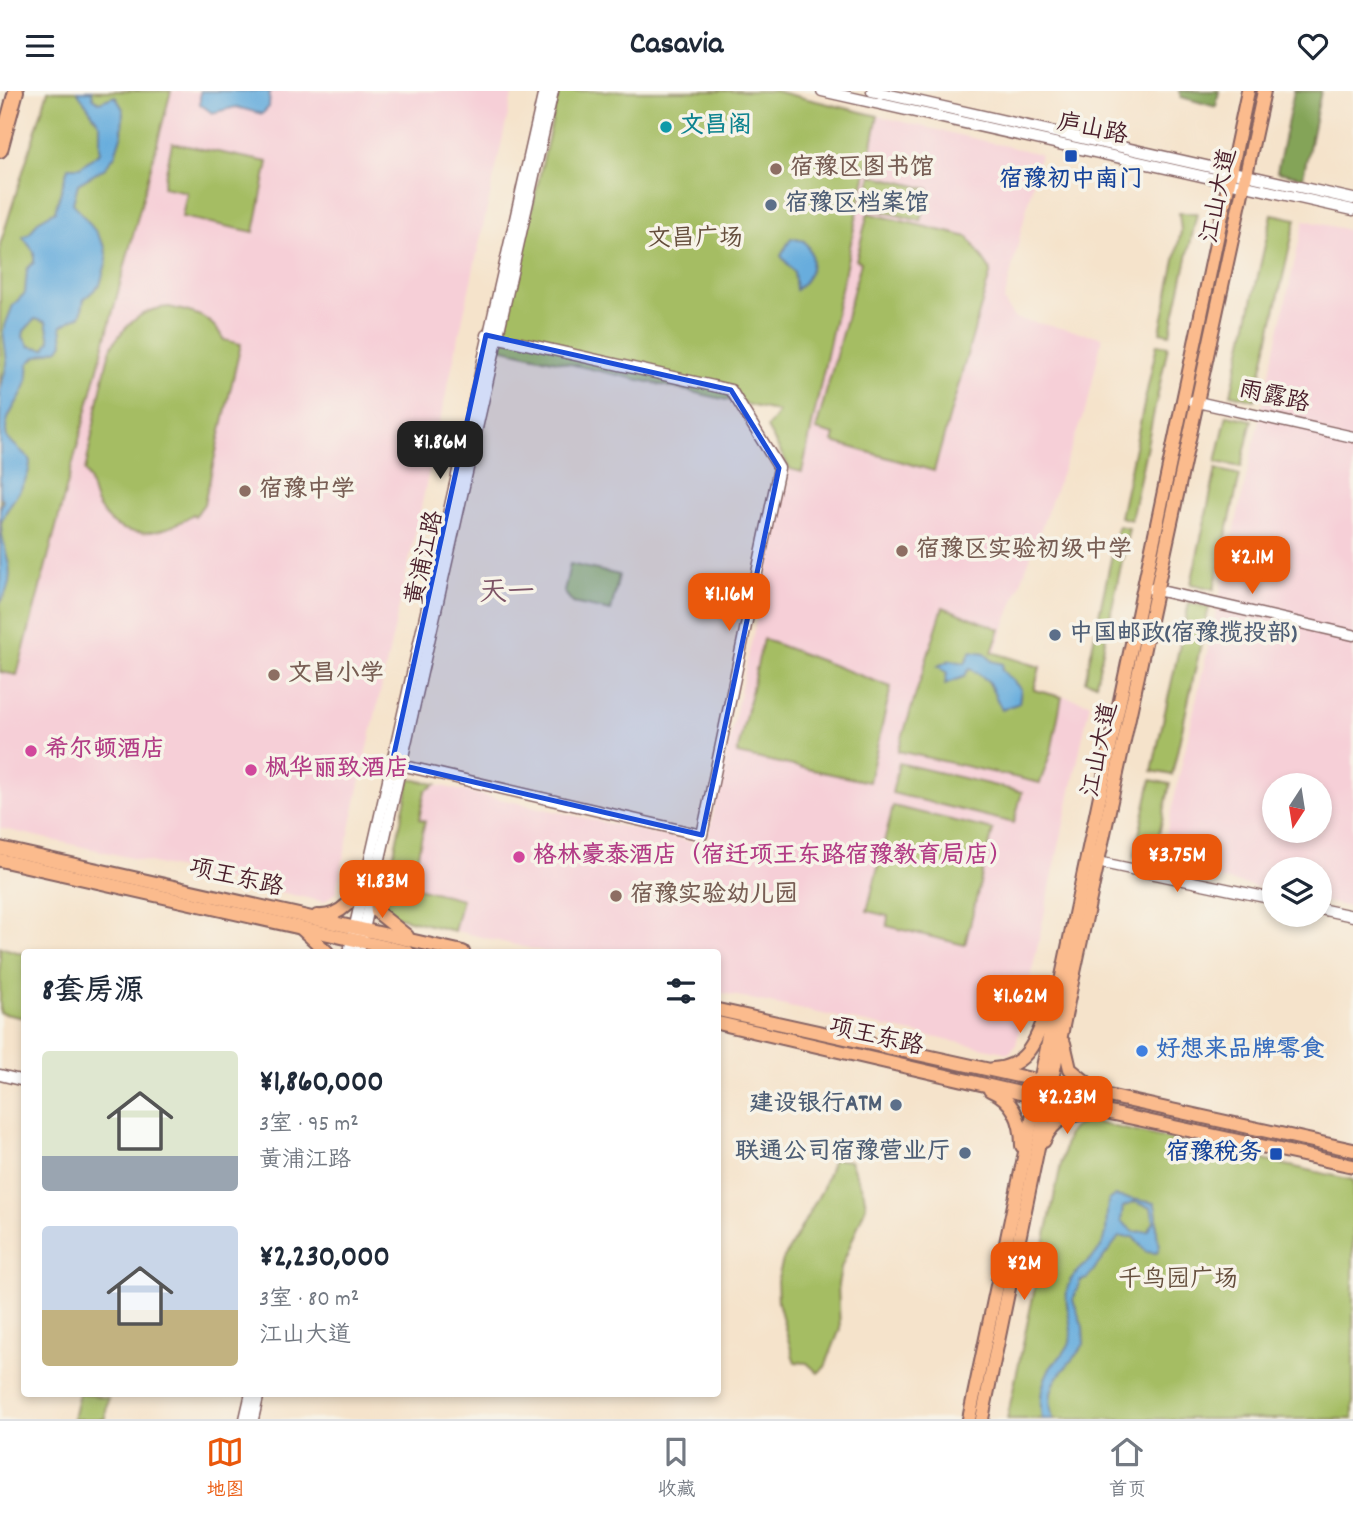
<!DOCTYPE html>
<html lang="zh">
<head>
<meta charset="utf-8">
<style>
  body { margin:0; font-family:Dekko,"LXGW WenKai TC",sans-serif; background:#f6f6f7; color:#1f2937; height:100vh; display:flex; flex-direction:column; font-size:26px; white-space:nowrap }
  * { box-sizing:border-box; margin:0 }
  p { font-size:23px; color:#747a83 }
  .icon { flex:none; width:38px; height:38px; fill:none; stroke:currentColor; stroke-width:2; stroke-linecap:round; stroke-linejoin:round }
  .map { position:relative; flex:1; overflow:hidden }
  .details { position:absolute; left:21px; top:858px; width:700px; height:448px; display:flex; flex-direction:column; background:#fff; border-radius:7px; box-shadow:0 4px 10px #0003 }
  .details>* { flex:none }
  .needle { width:46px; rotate:192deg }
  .fabs { position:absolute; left:1262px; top:682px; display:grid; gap:14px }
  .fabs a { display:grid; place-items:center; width:70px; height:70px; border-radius:50%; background:#fff; box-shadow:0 4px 10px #0003; font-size:35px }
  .price { position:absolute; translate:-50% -60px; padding:0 16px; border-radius:14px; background:#ea580c; color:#fff; font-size:23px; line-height:46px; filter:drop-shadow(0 2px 4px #0008) }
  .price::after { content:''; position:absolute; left:50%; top:42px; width:21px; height:16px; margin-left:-10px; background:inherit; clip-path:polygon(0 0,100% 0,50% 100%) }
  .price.on { background:#222; color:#fff }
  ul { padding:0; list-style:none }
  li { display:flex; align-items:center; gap:21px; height:175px; padding:0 21px }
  li span { display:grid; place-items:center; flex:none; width:196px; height:140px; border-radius:7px; color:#555 }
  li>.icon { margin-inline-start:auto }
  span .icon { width:84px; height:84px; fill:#fffc; stroke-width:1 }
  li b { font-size:30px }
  h2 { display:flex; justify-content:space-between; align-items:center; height:84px; padding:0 21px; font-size:30px }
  header { display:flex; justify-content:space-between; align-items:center; height:91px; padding:0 21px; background:#fff; font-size:32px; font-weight:800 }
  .menu { display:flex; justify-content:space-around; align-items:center; height:98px; border-top:2px solid #e0e1e3; background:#fff; font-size:19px; color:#747a83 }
  .menu a { display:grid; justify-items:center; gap:4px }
  .menu .on { color:#ea580c }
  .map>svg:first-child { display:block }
</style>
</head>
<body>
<header><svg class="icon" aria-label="menu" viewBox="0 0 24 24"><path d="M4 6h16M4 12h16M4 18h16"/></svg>Casavia<svg class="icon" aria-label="heart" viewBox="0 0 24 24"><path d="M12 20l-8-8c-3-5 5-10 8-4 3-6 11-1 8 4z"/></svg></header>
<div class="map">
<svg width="1353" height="1328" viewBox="0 0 1353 1328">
  <rect width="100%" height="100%" fill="#f7f3e8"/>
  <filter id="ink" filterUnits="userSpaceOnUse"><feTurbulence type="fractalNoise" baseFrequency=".0143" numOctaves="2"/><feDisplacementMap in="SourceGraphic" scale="14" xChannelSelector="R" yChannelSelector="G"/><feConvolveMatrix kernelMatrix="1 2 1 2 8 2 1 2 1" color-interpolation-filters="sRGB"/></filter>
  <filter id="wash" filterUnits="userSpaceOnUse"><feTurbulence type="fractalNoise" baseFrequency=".00686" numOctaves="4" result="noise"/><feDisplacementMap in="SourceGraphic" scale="28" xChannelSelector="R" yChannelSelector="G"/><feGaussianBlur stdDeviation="1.57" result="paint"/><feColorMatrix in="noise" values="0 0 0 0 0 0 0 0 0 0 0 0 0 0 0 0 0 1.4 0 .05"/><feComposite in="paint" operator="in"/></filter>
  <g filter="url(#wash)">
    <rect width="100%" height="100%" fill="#f5e3cb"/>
    <g fill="#f6cfd7" fill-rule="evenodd">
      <polygon points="171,0 513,0 336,801 324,811 0,737 0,581 17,584"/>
      <polygon points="878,25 1040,63 1004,210 1014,227 1102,246 1088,311 995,561 1042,575 1036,598 1090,612 1016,954 1009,962 718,901 718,861 545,861 380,822 410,688 706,754 790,378 802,381"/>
      <path d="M1304,129L1353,140V817L1320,810V779H1274V800L1159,775ZM1274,695H1320V740H1274Z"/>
    </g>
    <g fill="#a5bd63" stroke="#786e47" stroke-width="2">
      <polygon points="48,0 171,0 17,584 0,581 0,154"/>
      <polygon points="559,0 775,0 878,25 802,381 790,378 767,337 779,321 500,257"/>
      <polygon points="172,52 268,71 254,141 182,126 187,101 163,96"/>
      <polygon points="872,84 929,98 921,130 864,116"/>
      <polygon points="868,122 968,146 991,180 934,380 833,351 835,344 816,339 861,171 856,169"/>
      <polygon points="1179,122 1197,122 1170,243 1160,241 1181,140"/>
      <polygon points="1272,123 1296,128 1255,309 1231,303"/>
      <path d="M169,216C195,222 211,224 224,249L241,253L204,413L195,425L193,423C163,445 120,453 98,415C92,405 91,388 85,380C90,358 105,265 113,253C127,233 143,217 169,216Z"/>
      <polygon points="1157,253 1168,255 1131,429 1120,426"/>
      <polygon points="1227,324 1252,329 1241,376 1216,371"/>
      <polygon points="1216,378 1240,384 1214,498 1191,493"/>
      <polygon points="1118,435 1129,437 1096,592 1085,590"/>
      <polygon points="570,473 619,484 611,520 573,512 564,501"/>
      <polygon points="1189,512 1209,516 1172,684 1152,680"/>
      <polygon points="943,516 1000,538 992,561 1040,576 1034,599 1062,606 1051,661 1040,692 898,660"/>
      <polygon points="763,548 891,596 869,691 737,663"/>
      <polygon points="899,672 1022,701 1014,732 892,702"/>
      <polygon points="410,688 436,693 425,700 419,728 425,730 412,792 413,796 462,808 454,840 381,822"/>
      <polygon points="1151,689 1170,693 1153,771 1134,766"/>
      <polygon points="893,715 993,739 965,854 887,835 888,825 867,820"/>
      <polygon points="0,856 24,863 24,927 0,922"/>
      <polygon points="1088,1030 1353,1089 1353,1328 1007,1328 1067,1045 1074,1036"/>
      <polygon points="833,1068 850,1070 864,1102 866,1115 841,1177 838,1194 840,1238 825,1276 818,1282 807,1272 795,1271 793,1266 778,1211 777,1190 783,1169 822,1099"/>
      <polygon points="79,1302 108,1307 105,1328 73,1328"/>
    </g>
    <g fill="#84a459" stroke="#676242" stroke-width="2">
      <polygon points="1179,0 1219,0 1216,16 1181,6"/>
      <polygon points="1294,0 1321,0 1303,86 1277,81"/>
    </g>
    <g fill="#67addd" stroke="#586684" stroke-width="2" fill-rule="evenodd">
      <path d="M77,0H92L93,7L99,11L115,5L123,18L122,42L115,64L105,77L78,93L73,112L96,141L105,156L107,169L100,194L84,208L81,224L61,235L63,252L59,258L35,266L28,273C32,306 0,319 7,347L30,368C31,394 9,408 1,432C0,459 22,480 0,512V418L3,409L0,405V300L7,272L3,240L13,214L25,202L27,178L34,171V161L23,146L30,142L38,130L55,120L68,76H80L100,61V34ZM35,228L46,231L50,249L45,258L29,255L23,246L24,240Z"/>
      <polygon points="200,0 270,0 269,16 262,23 236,16 212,22 200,13"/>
      <path d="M791,147L804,150C818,167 812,186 796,199L794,181L781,165Z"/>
      <polygon points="971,560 985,562 992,570 1003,573 1002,579 1021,598 1019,612 1002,619 988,590 970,577 964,586 945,593 947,582 938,575 950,569 965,572"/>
      <path d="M1115,1105L1154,1112C1161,1126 1153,1140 1160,1154L1157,1162L1146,1161L1133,1146H1119L1087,1188L1080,1190L1073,1209L1083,1236L1084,1253C1067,1280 1042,1288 1053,1328H1042C1039,1312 1041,1290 1051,1276C1058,1267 1066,1262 1070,1251C1075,1232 1061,1212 1069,1192C1075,1178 1093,1170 1101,1156C1110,1141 1104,1125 1109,1109ZM1135,1111L1151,1117L1154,1131L1148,1140L1134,1141L1121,1130L1123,1116Z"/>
    </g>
  </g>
  <g filter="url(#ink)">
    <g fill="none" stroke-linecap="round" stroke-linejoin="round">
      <g stroke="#866463" stroke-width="13">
        <g id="minor">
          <polyline points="822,0 1353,119"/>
          <polyline points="872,0 1353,108"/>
          <polyline points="1193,310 1353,346"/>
          <polyline points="1152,498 1353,544"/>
          <polyline points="392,672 702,744 779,377 731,299 486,244"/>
          <polyline points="1093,770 1274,808"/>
          <polyline points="1320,818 1353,825"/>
          <polyline points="349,861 544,0"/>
          <polyline points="359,861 553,0"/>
          <polyline points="0,984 24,990"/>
          <polyline points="245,1328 251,1302"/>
          <polyline points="253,1328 259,1302"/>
        </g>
      </g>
      <g stroke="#866463" stroke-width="16">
        <g id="major">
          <polyline points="0,757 463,861"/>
          <polyline points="0,769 408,861"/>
          <polyline points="374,789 377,821 407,845"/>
          <path d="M317,825C342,827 355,806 366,787"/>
          <polyline points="302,838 327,861"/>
          <polyline points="718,919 1353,1059"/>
          <polyline points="718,932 1037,1006 1353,1075"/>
          <polyline points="1064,952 1070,978 1097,1000"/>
          <path d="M993,978C1030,976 1037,945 1049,916"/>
          <path d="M990,999C1014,1009 1022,1031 1022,1055"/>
          <path d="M1044,1050C1054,1026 1071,1023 1094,1022"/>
          <polyline points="969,1328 1248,0"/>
          <polyline points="982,1328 1072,891 1264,0"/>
        </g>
      </g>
      <g stroke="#866463" stroke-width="18">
        <polyline id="highway" points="0,59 16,0"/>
      </g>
      <use href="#minor" stroke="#fff" stroke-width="10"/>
      <use href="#major" stroke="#fbbb8d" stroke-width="12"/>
      <use href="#highway" stroke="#fbbb8d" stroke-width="14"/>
    </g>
  </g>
  <path fill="#1d4ed8" fill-opacity="0.2" stroke="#1d4ed8" stroke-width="5" stroke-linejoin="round" d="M486,244L731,299L779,377L702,744L392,672Z"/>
  <circle fill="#0f9aa8" stroke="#f7f3e8" stroke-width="2.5" cx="666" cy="36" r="7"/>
  <g fill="#1a4fb4" stroke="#f7f3e8" stroke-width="2.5">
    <rect x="1064" y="58" width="14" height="14" rx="3.5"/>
    <rect x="1269" y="1056" width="14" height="14" rx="3.5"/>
  </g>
  <g fill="#8d6e63" stroke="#f7f3e8" stroke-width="2.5">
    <circle cx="776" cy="78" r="7"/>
    <circle cx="245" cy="400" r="7"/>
    <circle cx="902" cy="460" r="7"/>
    <circle cx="274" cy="584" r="7"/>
    <circle cx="616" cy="805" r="7"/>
  </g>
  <g fill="#5c6f8a" stroke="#f7f3e8" stroke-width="2.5">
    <circle cx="771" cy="114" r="7"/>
    <circle cx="1055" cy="544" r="7"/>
    <circle cx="896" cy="1014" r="7"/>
    <circle cx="965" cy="1062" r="7"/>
  </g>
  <g fill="#d1479c" stroke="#f7f3e8" stroke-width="2.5">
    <circle cx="31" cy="660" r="7"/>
    <circle cx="251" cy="679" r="7"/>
    <circle cx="519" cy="766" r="7"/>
  </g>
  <circle fill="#3f7fe0" stroke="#f7f3e8" stroke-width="2.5" cx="1142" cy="960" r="7"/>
  <g text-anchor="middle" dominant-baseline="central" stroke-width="7" stroke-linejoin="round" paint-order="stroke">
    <g font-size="24" font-weight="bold" fill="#0d838f" stroke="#f7f3e8" text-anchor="start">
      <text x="680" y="36">文昌阁</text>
    </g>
    <g font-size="24" fill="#4a1f2b" stroke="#f7f3e8">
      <text transform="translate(1092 39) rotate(12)">庐山路</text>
      <text transform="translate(1220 105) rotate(-78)">江山大道</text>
      <text transform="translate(1274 307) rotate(13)">雨露路</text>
      <text transform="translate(426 467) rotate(-77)">黄浦江路</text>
      <text transform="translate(1101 659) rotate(-78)">江山大道</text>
      <text transform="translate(236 788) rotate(13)">项王东路</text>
      <text transform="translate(876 947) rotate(13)">项王东路</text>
    </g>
    <g font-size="24" font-weight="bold" fill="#785e54" stroke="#f7f3e8" text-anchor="start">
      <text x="790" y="78">宿豫区图书馆</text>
      <text x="259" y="400">宿豫中学</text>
      <text x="916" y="460">宿豫区实验初级中学</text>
      <text x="288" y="584">文昌小学</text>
      <text x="630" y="805">宿豫实验幼儿园</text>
    </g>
    <g font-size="24" font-weight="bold" fill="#164399" stroke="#f7f3e8">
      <text x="1071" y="90">宿豫初中南门</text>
      <text x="1262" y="1063" text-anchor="end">宿豫税务</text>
    </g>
    <g font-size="24" font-weight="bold" fill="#4e5e75" stroke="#f7f3e8" text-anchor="start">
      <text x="785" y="114">宿豫区档案馆</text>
      <text x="1069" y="544">中国邮政(宿豫揽投部)</text>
      <text x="882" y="1014" text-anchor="end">建设银行ATM</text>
      <text x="951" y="1062" text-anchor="end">联通公司宿豫营业厅</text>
    </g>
    <g font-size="24" fill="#654e3c" stroke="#f7f3e8">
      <text x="695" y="149">文昌广场</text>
      <text x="1178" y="1190">千鸟园广场</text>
    </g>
    <g font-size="24" font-weight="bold" fill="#b23c85" stroke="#f7f3e8" text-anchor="start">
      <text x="45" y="660">希尔顿酒店</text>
      <text x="265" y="679">枫华丽致酒店</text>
      <text x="533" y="766">格林豪泰酒店（宿迁项王东路宿豫教育局店）</text>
    </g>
    <g font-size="24" font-weight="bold" fill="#366cbe" stroke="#f7f3e8" text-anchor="start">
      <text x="1156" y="960">好想来品牌零食</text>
    </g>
    <g font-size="28" fill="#7d5366" stroke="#f7f3e8">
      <text x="507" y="504">天一</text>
    </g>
  </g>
</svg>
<div class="fabs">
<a><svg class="needle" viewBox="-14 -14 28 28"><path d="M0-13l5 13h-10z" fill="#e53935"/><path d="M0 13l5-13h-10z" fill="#747a83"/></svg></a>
<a><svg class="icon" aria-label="layers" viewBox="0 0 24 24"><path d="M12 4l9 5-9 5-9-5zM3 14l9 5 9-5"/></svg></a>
</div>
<b class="price on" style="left:440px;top:390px">¥1.86M</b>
<b class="price" style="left:1252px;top:505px">¥2.1M</b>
<b class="price" style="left:729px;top:542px">¥1.16M</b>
<b class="price" style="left:1177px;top:803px">¥3.75M</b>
<b class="price" style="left:382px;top:829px">¥1.83M</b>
<b class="price" style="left:1020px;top:944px">¥1.62M</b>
<b class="price" style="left:1067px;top:1045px">¥2.23M</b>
<b class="price" style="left:1024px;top:1211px">¥2M</b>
<section class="details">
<h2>8套房源<svg class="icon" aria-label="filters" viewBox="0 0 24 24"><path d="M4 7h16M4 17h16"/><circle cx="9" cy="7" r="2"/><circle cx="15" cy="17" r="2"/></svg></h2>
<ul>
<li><span style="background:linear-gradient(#dfe7d0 75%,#9aa5b1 0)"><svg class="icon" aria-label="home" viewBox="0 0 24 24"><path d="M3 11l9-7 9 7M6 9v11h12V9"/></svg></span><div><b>¥1,860,000</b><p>3室 · 95 m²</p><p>黄浦江路</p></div></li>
<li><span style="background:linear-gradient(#c9d6e8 60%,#c2b280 0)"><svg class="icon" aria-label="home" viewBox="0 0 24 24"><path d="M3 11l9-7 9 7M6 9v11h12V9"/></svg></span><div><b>¥2,230,000</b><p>3室 · 80 m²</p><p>江山大道</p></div></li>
</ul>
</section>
</div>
<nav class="menu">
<a class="on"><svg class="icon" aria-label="map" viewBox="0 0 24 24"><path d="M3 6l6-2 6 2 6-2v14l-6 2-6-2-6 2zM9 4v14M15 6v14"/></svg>地图</a>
<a><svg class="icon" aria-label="saved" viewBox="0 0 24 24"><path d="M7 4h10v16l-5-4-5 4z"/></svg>收藏</a>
<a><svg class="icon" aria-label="home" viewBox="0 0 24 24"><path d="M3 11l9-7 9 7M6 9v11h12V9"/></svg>首页</a>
</nav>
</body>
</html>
